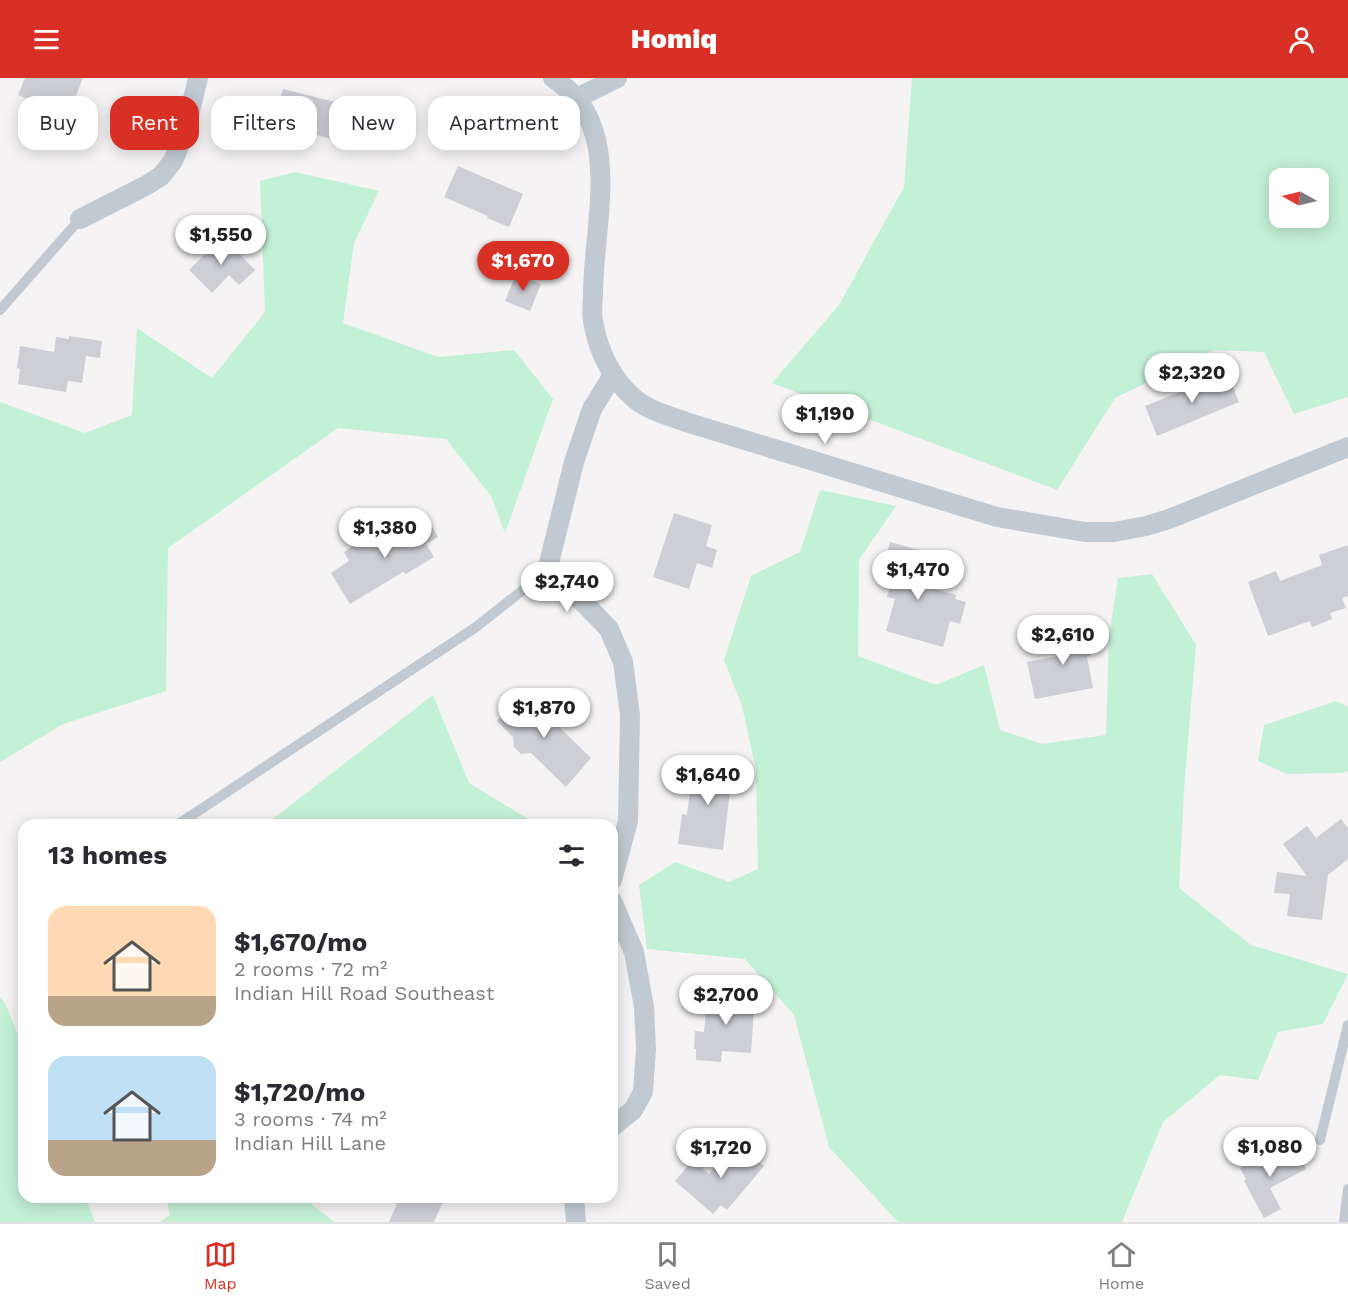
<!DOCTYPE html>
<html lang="en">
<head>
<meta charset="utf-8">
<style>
  body { margin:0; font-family:"Work Sans",sans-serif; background:#f7f7f7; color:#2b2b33; height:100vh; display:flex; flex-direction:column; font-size:22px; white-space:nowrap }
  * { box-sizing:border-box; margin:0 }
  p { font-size:20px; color:#7c7c81 }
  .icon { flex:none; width:33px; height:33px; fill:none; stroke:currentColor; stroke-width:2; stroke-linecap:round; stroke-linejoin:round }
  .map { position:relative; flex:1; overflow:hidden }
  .details { position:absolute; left:18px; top:741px; width:600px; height:384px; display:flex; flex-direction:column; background:#fff; border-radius:18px; box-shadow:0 3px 15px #0003 }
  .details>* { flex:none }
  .guide { position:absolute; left:18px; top:18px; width:600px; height:54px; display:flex; gap:12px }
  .needle { width:39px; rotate:278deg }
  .controls { position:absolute; left:1269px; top:90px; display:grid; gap:12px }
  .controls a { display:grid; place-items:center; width:60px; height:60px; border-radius:12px; background:#fff; box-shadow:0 3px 15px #0003; font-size:30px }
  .price { position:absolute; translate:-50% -51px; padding:0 14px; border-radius:21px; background:#fff; color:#222; font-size:20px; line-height:39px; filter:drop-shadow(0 2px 3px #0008) }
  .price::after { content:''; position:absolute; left:50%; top:36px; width:18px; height:14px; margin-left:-9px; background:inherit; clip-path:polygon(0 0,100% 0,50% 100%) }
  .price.selected { background:#d93025; color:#fff }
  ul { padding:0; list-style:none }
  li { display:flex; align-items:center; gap:18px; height:150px; padding:0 30px }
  li span { display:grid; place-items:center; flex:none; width:168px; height:120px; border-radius:18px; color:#555 }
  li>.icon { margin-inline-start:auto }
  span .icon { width:72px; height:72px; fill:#fffc; stroke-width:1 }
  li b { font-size:26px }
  h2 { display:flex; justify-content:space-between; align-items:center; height:72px; padding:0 30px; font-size:26px }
  .pill { padding:0 21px; border-radius:18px; background:#fff; box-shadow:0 3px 15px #0003; font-size:21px; line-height:54px }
  .pill.selected { background:#d93025; color:#fff }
  header { display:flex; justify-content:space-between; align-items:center; height:78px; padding:0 30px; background:#d93025; color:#fff; font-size:27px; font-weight:800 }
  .menu { display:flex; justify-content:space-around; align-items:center; height:84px; border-top:2px solid #e1e1e2; background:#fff; font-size:16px; color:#7c7c81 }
  .menu a { display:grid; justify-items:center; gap:3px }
  .menu .selected { color:#d93025 }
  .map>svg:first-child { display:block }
</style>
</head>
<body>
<header><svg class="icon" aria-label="menu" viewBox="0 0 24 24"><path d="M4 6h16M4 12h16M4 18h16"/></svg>Homiq<svg class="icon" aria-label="person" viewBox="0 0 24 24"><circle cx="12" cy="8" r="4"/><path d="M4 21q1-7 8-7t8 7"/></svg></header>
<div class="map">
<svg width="1348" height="1144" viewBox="0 0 1348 1144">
  <rect width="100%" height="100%" fill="#f5f3f3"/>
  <g fill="#c3f1d5" fill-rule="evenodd">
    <path d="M912,0H1348V319L1294,336L1264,274L1214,272L1115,320L1057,412L772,305L839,227L904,109ZM1280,100H1318V140H1280Z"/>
    <polygon points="295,94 379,113 354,165 343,245 438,279 514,272 553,321 505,455 491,418 446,361 338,350 168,470 166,613 63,646 0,684 0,324 85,355 132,337 137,250 212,300 265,234 260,103"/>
    <polygon points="820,412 896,428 859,482 858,578 936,607 984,587 1000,652 1042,666 1106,657 1109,558 1118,500 1152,496 1196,567 1184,712 1179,810 1251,867 1348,896 1323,946 1278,954 1258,1002 1220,997 1163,1044 1122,1144 898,1144 829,1069 794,937 745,881 647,871 639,807 675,784 729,804 758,791 756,692 742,628 724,582 751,498 800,474"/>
    <polygon points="433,617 469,705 538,747 265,747"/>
    <polygon points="1336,623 1348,629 1348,693 1342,695 1287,696 1258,683 1264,647"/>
    <polygon points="0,919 5,925 24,971 24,1119 85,1119 95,1144 0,1144"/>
    <polygon points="166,1119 303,1119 334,1144 160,1144 170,1137"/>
  </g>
  <g fill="#cdcfd5">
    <polygon points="25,0 83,0 75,20 76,21 64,52 33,40 39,25 18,17"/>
    <polygon points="283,11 335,24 334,27 361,34 353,67 291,50 293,41 276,37"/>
    <polygon points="458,88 523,116 509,149 487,140 488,138 444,119"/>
    <polygon points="223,159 255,192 239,207 229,197 212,215 189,192"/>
    <polygon points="516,196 541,206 530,233 505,223"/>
    <polygon points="69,258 102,263 100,280 86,278 82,305 68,303 66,314 18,306 20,291 17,290 20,268 54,274 56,259 69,261"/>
    <polygon points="1227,295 1239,324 1157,358 1145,328"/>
    <polygon points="674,435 712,447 706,468 717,472 712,490 697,485 689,511 653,499"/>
    <polygon points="426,438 438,459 426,466 434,479 406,496 403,494 350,526 331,495 349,483 344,474 365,460 369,466 409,442 412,447"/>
    <polygon points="890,464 919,472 910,504 956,517 955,521 966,524 960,546 950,543 943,569 886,553 895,521 887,519 893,497 882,494"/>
    <polygon points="1348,467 1348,518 1342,520 1346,530 1330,535 1332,541 1312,549 1310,543 1268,558 1248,504 1276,493 1280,503 1322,487 1319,477"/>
    <polygon points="1086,549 1091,578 1087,579 1093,610 1035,621 1027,584 1059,578 1055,554"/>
    <polygon points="525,614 540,628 547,627 554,634 554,644 591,680 566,709 531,675 521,676 514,669 513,659 497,643"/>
    <polygon points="694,684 733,688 732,695 737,696 734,714 730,713 723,772 678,766 682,736 687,737"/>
    <polygon points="1341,741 1348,750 1348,781 1328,797 1322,842 1287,838 1290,816 1274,815 1277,794 1307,798 1283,766 1307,748 1316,760"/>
    <polygon points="711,913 755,916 751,975 722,973 721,984 696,982 696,971 694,971 695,953 704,954 706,933 710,933"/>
    <polygon points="736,1064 764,1088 727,1132 721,1127 713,1136 675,1103 693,1082 709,1096"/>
    <polygon points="1291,1071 1294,1077 1298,1075 1306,1091 1270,1110 1281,1131 1264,1140 1244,1103 1246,1101 1240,1090 1264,1077 1267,1083"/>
    <polygon points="400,1119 445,1119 434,1144 389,1144"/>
  </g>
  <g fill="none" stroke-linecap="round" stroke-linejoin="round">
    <g stroke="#c1cad2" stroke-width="10">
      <polyline points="0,232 80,141"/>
      <polyline points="177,747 476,549 547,493"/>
      <polyline points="1320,1062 1348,947"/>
      <polyline points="1344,1144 1348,1111"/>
    </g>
    <g stroke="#c1cad2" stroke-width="20">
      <path d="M553,0C626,46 593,145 593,216C593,225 591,234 593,243C598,273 612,302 635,321C649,333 673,339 689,345L997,439L1085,454H1114L1146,448L1169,441L1348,369"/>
      <polyline points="577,20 617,0"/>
      <polyline points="80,141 147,107 161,98 173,83 185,54 198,0"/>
      <polyline points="612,802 628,743 630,637 623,584 609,551 587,528 547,493 574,384 592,331 613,297"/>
      <polyline points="612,823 634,874 644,929 646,971 643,1014 633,1032 612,1049"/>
      <polyline points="574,1119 576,1144"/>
    </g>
  </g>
</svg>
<div class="controls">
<a><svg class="needle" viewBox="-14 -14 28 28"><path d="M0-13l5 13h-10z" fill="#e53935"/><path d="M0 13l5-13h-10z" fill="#7c7c81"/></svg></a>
</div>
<b class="price" style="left:221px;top:188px">$1,550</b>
<b class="price selected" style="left:523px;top:214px">$1,670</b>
<b class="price" style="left:1192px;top:326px">$2,320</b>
<b class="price" style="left:825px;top:367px">$1,190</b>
<b class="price" style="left:385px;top:481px">$1,380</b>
<b class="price" style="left:918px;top:523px">$1,470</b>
<b class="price" style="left:567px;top:535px">$2,740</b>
<b class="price" style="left:1063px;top:588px">$2,610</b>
<b class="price" style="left:544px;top:661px">$1,870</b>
<b class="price" style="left:708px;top:728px">$1,640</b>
<b class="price" style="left:726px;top:948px">$2,700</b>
<b class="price" style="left:1270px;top:1100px">$1,080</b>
<b class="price" style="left:721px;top:1101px">$1,720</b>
<div class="guide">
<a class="pill">Buy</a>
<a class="pill selected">Rent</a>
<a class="pill">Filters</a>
<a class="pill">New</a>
<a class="pill">Apartment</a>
</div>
<section class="details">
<h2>13 homes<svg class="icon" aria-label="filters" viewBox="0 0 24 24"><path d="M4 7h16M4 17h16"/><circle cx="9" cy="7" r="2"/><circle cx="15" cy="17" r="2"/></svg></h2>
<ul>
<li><span style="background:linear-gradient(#ffd9b3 75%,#b9a48a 0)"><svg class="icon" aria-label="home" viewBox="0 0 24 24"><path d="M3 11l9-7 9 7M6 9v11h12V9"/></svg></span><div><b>$1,670/mo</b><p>2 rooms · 72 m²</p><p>Indian Hill Road Southeast</p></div></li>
<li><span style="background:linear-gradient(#bfe0f5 70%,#b9a48a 0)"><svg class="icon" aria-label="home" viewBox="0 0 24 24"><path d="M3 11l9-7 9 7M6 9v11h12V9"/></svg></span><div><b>$1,720/mo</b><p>3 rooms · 74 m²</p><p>Indian Hill Lane</p></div></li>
</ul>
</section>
</div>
<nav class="menu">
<a class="selected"><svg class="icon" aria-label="map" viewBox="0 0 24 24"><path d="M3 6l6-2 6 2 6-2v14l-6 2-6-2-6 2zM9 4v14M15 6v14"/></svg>Map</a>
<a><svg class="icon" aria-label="saved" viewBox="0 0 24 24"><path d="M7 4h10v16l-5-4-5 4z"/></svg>Saved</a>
<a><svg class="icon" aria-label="home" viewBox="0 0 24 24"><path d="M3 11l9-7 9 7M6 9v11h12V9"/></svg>Home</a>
</nav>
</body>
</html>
